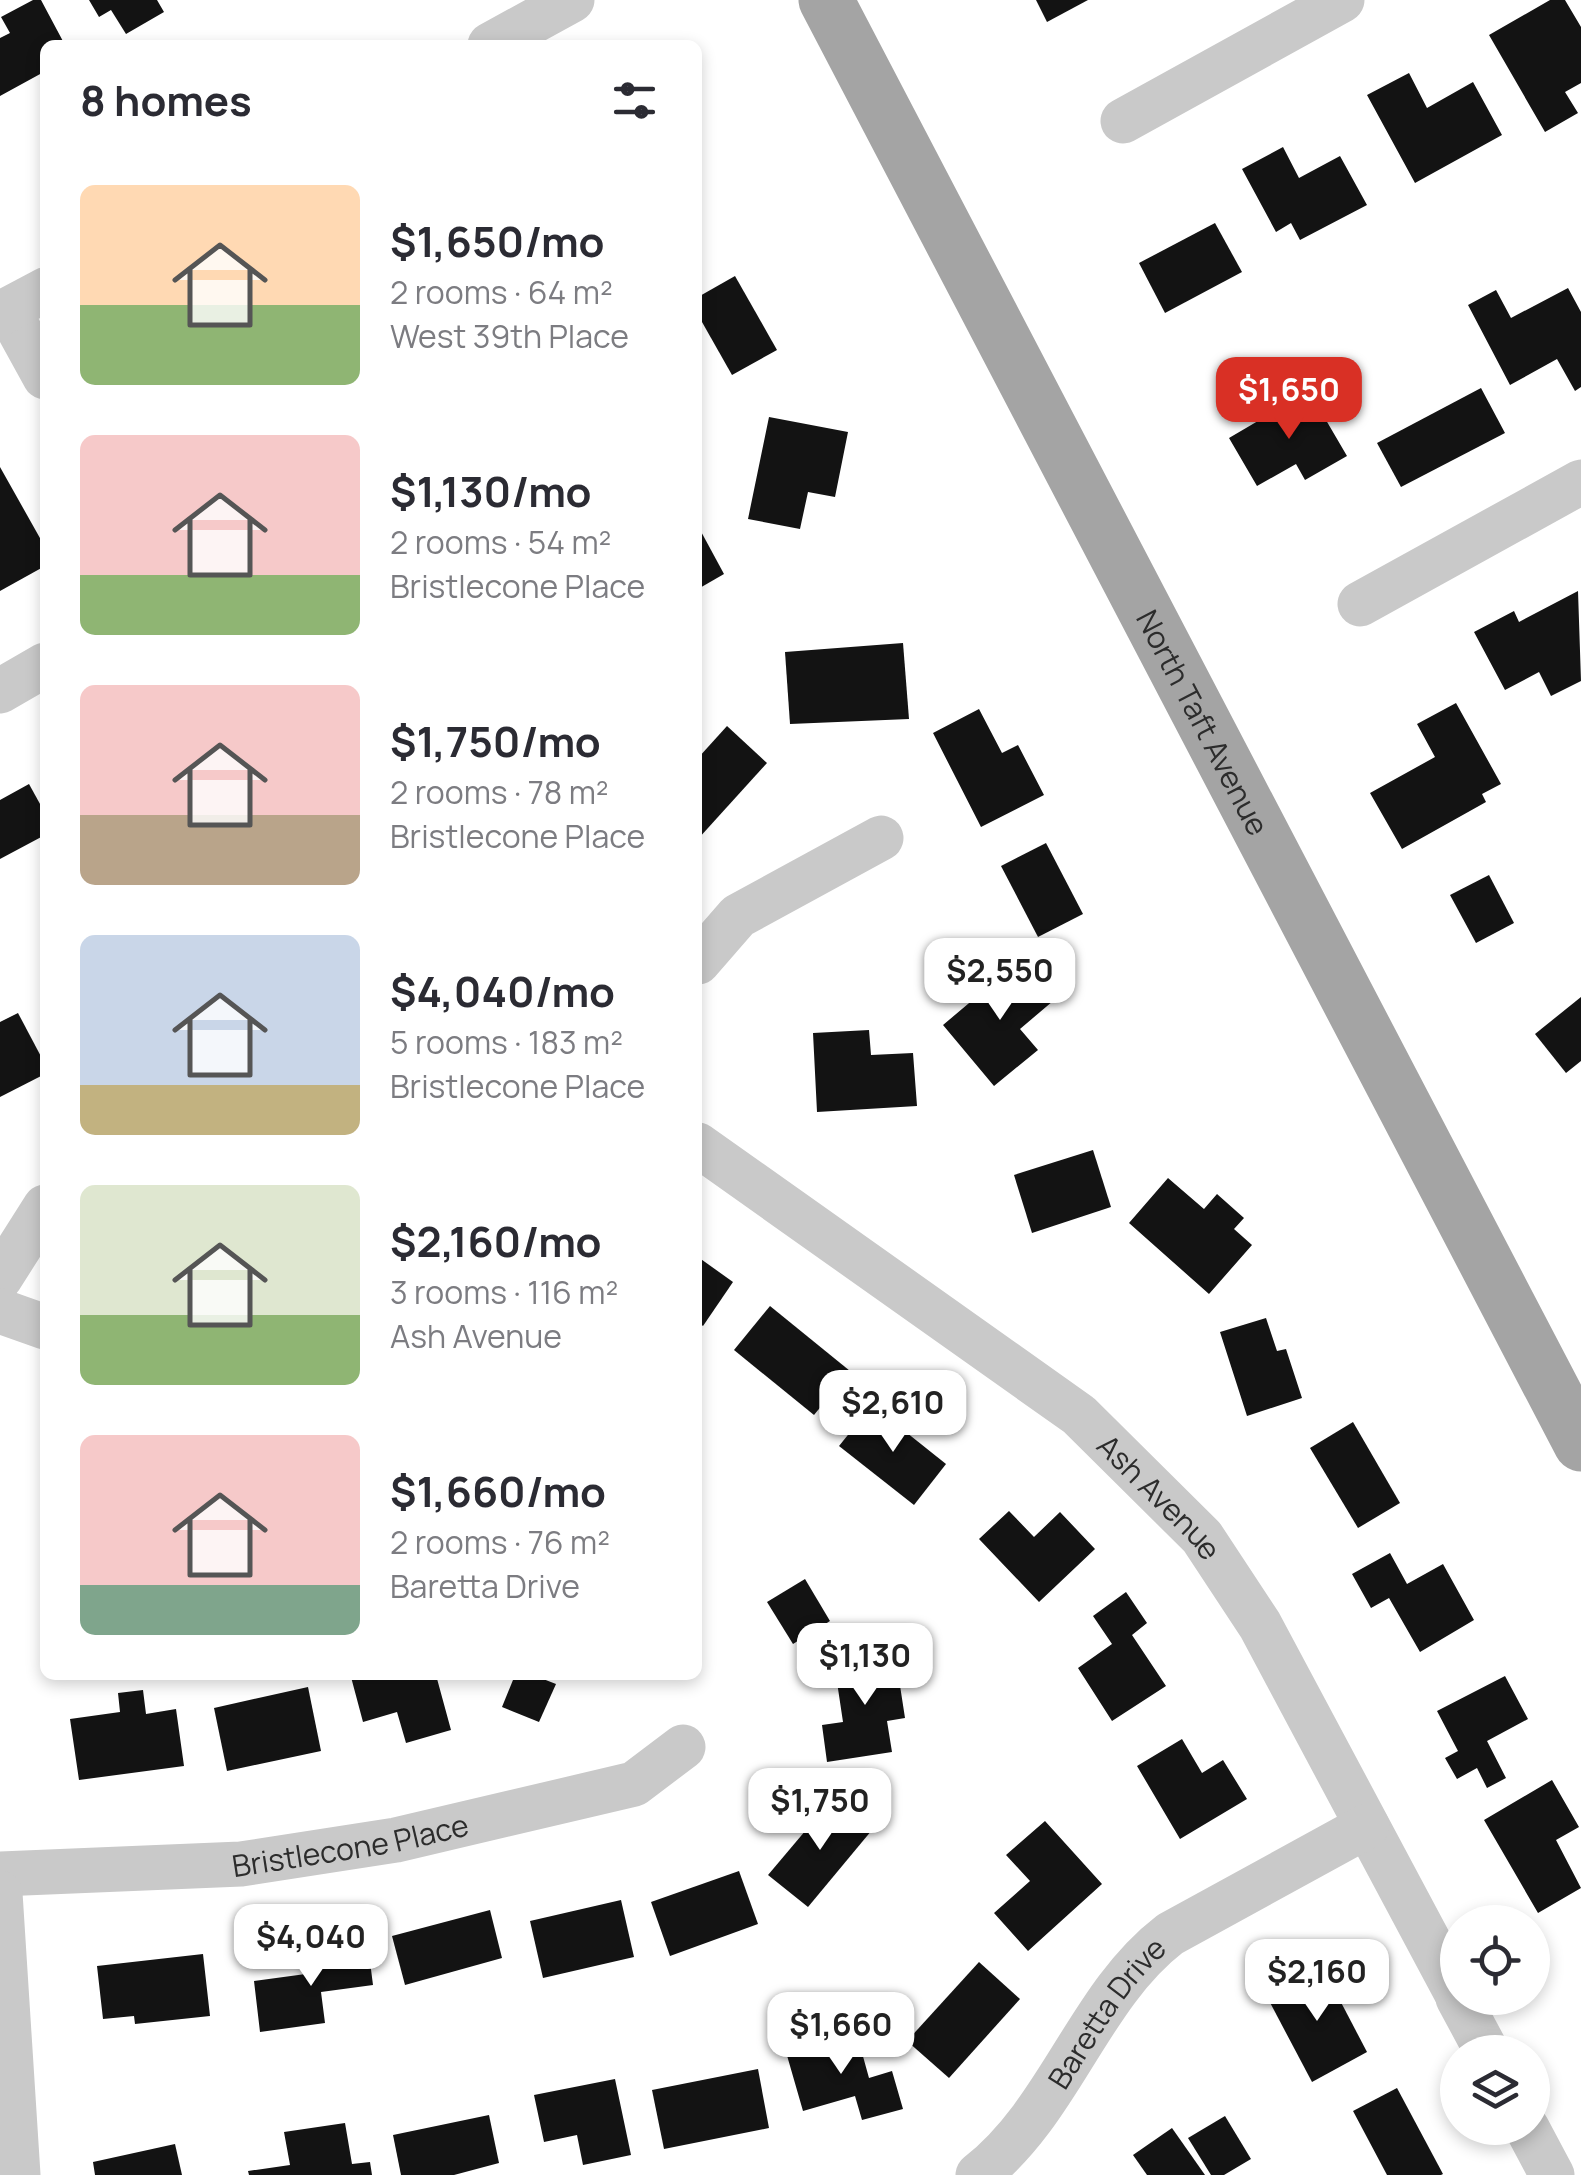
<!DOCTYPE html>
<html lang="en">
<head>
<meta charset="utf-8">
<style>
  body { margin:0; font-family:Manrope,sans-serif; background:#f7f7f7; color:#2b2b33; height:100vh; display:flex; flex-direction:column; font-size:38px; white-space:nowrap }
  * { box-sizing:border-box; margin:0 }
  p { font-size:32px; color:#7c7c81 }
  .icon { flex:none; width:55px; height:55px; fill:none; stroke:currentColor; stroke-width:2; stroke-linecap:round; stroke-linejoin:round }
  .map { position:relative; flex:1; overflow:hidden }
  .drawer { position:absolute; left:40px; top:40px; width:662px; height:1640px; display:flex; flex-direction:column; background:#fff; border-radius:15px; box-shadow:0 5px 15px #0003 }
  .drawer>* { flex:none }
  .tools { position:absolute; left:1440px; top:1905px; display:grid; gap:20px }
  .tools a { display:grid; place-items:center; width:110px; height:110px; border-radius:50%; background:#fff; box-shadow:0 5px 15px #0003; font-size:50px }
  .price { position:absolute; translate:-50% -85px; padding:0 22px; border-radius:20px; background:#fff; color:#222; font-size:32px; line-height:65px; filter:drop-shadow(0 2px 5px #0008) }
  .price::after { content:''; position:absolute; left:50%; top:60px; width:30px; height:22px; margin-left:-15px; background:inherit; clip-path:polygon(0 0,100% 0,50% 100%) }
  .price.current { background:#d93025; color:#fff }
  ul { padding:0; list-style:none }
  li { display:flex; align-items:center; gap:30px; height:250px; padding:0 40px }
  li span { display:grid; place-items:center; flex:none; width:280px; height:200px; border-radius:15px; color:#555 }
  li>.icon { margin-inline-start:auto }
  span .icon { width:120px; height:120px; fill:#fffc; stroke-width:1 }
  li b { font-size:42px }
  h2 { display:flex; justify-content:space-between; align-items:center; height:120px; padding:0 40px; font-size:42px }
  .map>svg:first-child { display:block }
</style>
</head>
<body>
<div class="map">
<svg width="1581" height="2175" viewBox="0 0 1581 2175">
  <rect width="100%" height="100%" fill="#fff"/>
  <g fill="#131313">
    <polygon points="33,0 41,0 65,45 45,45 45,78 42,73 0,96 0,38 10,33 1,17"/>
    <polygon points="89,0 157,0 164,12 126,34 111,10 99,17"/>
    <polygon points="1036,0 1088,0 1047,22"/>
    <polygon points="1550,0 1565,0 1581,27 1581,83 1565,92 1578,113 1545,132 1489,35"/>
    <polygon points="1409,73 1427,108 1473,82 1502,135 1415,183 1367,95"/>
    <polygon points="1283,147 1299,178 1340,156 1367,205 1300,240 1291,223 1276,232 1242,169"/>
    <polygon points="1215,223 1242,272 1165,313 1139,263"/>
    <polygon points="735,276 777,350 732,375 698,315 698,297"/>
    <polygon points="1568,288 1581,312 1581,387 1575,391 1557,359 1510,385 1468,305 1496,290 1511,318"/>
    <polygon points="1481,388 1505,433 1401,487 1377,443"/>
    <polygon points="1309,391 1347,456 1305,480 1296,464 1257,486 1229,438"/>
    <polygon points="769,417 848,432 835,497 808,492 800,529 748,519"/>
    <polygon points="0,467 45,547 45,566 0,591"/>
    <polygon points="698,526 724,574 698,589"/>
    <polygon points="1578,591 1581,681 1551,696 1539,672 1505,690 1474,632 1514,611 1519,622"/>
    <polygon points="903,643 909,719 790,724 785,652"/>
    <polygon points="1456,703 1501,784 1482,794 1486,802 1402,849 1370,793 1435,757 1417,724"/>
    <polygon points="979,709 1002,753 1018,745 1044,795 981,827 933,733"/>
    <polygon points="727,726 767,763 698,839 698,758"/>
    <polygon points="29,784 45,813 45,835 0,859 0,800"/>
    <polygon points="1046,843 1083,914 1038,937 1001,866"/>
    <polygon points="1489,875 1514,923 1476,943 1450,895"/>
    <polygon points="1019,961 1053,1001 1020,1029 1038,1050 994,1086 943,1025"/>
    <polygon points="1581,997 1581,1061 1566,1073 1535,1034"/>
    <polygon points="18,1013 45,1064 45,1074 0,1097 0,1022"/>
    <polygon points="869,1030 871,1055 913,1053 917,1106 817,1112 813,1033"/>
    <polygon points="1093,1150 1111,1207 1032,1233 1014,1175"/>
    <polygon points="1168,1178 1204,1209 1217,1194 1244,1218 1234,1229 1252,1245 1209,1294 1129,1223"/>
    <polygon points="698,1257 733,1282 703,1326 698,1322"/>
    <polygon points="770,1306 850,1371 814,1415 734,1350"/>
    <polygon points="1266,1318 1277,1351 1286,1349 1302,1398 1247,1416 1220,1332"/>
    <polygon points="872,1405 946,1464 914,1505 839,1446"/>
    <polygon points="1353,1422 1400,1503 1358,1528 1310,1448"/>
    <polygon points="1009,1511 1034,1537 1060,1512 1095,1549 1039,1602 979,1539"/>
    <polygon points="1390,1553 1407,1584 1443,1564 1474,1620 1420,1652 1389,1598 1371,1608 1352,1574"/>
    <polygon points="805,1579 830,1621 793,1644 767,1602"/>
    <polygon points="1126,1592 1147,1623 1132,1635 1166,1686 1112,1721 1078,1668 1112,1644 1093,1616"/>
    <polygon points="895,1653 905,1718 887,1721 892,1752 827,1762 822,1725 843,1722 834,1662"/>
    <polygon points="359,1675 436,1675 451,1730 406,1743 397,1712 363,1722 351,1677"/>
    <polygon points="515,1675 533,1675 556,1684 539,1722 502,1707"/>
    <polygon points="1505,1676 1528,1719 1487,1741 1506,1778 1487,1788 1477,1768 1457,1779 1445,1758 1458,1751 1437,1711"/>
    <polygon points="308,1687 321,1751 227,1771 214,1708"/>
    <polygon points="143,1690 146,1714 176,1709 184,1766 79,1780 70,1719 120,1712 118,1693"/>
    <polygon points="1182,1739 1202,1773 1223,1760 1247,1799 1180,1839 1137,1766"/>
    <polygon points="1552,1780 1579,1827 1556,1840 1581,1888 1538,1913 1484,1820"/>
    <polygon points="833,1798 872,1830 808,1907 768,1875"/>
    <polygon points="1045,1821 1102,1884 1028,1951 994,1913 1030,1881 1006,1855"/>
    <polygon points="739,1871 758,1924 670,1956 651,1902"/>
    <polygon points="621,1900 634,1957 543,1978 530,1921"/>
    <polygon points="490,1910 502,1958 405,1985 392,1936"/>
    <polygon points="368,1946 373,1985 321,1992 325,2023 260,2032 254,1981 313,1973 311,1953"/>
    <polygon points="203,1954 210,2016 135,2024 134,2016 103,2019 97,1966"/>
    <polygon points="979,1962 1020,1999 949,2078 907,2041"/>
    <polygon points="1322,1966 1367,2052 1312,2082 1266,1995"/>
    <polygon points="856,2031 869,2078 892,2071 903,2109 862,2120 855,2096 803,2111 786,2052"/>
    <polygon points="758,2069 769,2128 664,2149 652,2090"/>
    <polygon points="615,2079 631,2155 583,2165 577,2135 544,2142 534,2095"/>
    <polygon points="1397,2088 1443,2174 1441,2175 1387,2175 1353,2111"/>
    <polygon points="489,2115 499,2163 454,2175 401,2175 393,2135"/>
    <polygon points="1225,2116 1251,2159 1224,2175 1211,2175 1188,2138"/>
    <polygon points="345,2123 352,2164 370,2162 372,2175 249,2175 248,2171 290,2165 284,2132"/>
    <polygon points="1172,2128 1205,2175 1147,2175 1133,2155"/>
    <polygon points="175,2144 182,2175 95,2175 93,2162"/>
  </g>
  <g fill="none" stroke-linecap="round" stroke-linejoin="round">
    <g stroke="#c9c9c9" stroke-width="45">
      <polyline points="490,45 572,0"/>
      <polyline points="1123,121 1342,0"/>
      <polyline points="8,310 45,377"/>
      <polyline points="0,314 45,290"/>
      <polyline points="1360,604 1581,482"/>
      <polyline points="0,691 45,665"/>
      <polyline points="698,962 738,916 881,838"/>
      <path id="s1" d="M698,1145L1079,1415L1202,1537L1260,1625L1458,1996"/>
      <polyline points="0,1278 45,1207"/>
      <polyline points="0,1311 45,1327"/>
      <path id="s2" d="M0,1874L241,1864L396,1840L634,1784L683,1747"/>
      <polyline points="0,1893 18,2175"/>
      <polyline points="1458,1998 1487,2052"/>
      <polyline points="1527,2128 1552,2175"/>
      <path id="s3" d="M978,2175C1061,2110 1088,1997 1170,1934L1367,1826"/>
    </g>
    <path stroke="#a4a4a4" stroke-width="55" id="s4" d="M826,0L1581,1444"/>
  </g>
  <g text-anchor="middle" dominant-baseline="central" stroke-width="10" stroke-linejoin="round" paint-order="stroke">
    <g font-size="30" fill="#2c2c2c" stroke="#fff">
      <text stroke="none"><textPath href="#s4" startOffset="815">North Taft Avenue</textPath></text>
      <text stroke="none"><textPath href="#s1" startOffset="582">Ash Avenue</textPath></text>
      <text stroke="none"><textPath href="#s2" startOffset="352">Bristlecone Place</textPath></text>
      <text stroke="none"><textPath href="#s3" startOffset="208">Baretta Drive</textPath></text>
    </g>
  </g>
</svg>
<div class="tools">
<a><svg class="icon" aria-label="locate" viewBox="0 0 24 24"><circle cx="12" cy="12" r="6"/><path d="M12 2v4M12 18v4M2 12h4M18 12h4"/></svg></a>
<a><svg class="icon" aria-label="layers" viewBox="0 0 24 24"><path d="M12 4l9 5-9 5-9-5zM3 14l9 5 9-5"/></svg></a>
</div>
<b class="price current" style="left:1289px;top:442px">$1,650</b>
<b class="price" style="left:1000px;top:1023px">$2,550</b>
<b class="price" style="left:893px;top:1455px">$2,610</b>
<b class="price" style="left:865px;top:1708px">$1,130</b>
<b class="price" style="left:820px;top:1853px">$1,750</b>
<b class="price" style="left:311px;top:1989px">$4,040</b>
<b class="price" style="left:1317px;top:2024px">$2,160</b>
<b class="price" style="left:841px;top:2077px">$1,660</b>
<section class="drawer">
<h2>8 homes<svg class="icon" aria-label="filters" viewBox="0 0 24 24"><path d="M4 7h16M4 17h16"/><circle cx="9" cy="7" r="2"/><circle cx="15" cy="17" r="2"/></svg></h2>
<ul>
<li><span style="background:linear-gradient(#ffd9b3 60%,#8fb573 0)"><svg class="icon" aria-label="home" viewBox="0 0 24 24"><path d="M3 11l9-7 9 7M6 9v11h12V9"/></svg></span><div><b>$1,650/mo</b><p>2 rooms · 64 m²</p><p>West 39th Place</p></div></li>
<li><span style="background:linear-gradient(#f6c9c9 70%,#8fb573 0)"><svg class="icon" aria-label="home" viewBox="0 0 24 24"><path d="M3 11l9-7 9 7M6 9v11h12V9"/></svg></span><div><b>$1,130/mo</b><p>2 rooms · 54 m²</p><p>Bristlecone Place</p></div></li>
<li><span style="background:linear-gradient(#f6c9c9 65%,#b9a48a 0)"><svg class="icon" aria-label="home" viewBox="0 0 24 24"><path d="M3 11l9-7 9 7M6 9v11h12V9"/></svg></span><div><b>$1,750/mo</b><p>2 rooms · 78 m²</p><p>Bristlecone Place</p></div></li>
<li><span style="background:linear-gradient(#c9d6e8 75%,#c2b280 0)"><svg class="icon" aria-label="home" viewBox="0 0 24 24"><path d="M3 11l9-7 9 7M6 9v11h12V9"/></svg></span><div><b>$4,040/mo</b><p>5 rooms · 183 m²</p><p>Bristlecone Place</p></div></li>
<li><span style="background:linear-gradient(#dfe7d0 65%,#8fb573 0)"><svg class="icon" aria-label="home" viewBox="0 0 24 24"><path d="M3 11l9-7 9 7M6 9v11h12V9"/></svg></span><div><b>$2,160/mo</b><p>3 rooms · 116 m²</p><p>Ash Avenue</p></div></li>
<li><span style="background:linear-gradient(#f6c9c9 75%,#7fa58c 0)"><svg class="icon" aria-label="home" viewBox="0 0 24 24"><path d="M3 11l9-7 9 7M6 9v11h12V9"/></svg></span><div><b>$1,660/mo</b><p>2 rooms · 76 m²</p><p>Baretta Drive</p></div></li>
</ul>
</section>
</div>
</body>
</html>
